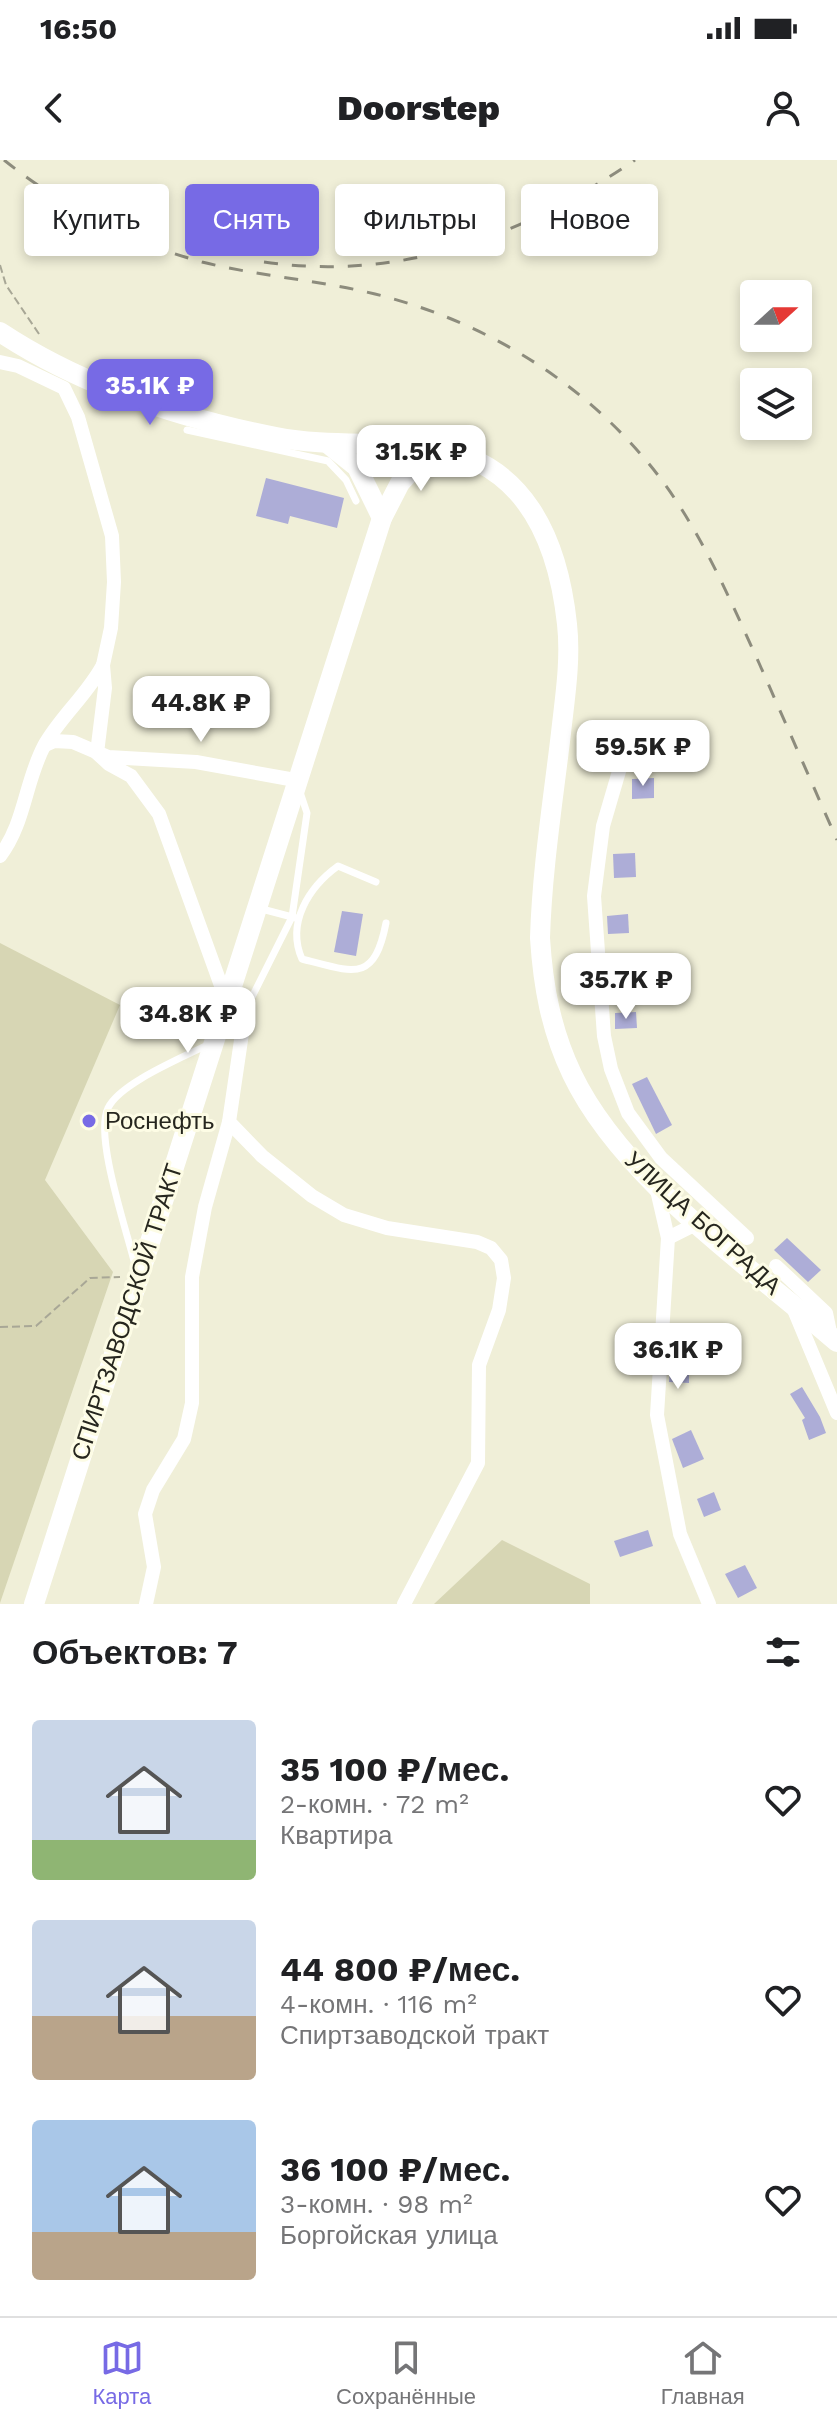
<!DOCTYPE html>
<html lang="ru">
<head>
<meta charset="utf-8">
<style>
  body { margin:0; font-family:"Work Sans",sans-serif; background:#f2f2f2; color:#202124; height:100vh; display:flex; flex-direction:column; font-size:30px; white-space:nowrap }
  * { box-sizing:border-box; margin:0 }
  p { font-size:26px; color:#757577 }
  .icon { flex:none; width:44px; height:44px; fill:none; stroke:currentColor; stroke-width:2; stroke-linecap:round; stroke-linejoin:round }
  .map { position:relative; height:1444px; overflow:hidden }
  .sheet { display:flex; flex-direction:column; background:#fff; flex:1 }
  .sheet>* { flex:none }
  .top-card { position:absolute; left:24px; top:24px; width:790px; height:72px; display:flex; gap:16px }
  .needle { width:52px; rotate:69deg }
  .buttons { position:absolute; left:740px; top:120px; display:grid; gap:16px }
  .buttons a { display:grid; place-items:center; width:72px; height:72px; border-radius:8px; background:#fff; box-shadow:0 4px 12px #0003; font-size:40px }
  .price { position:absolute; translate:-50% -68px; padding:0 18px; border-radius:16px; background:#fff; color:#222; font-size:26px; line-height:52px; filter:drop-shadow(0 2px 4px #0008) }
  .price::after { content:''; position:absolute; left:50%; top:48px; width:24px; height:18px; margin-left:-12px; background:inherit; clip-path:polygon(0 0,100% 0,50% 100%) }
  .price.on { background:#776ae5; color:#fff }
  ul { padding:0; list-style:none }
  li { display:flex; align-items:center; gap:24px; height:200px; padding:0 32px }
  li span { display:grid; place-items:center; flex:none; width:224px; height:160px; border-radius:8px; color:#555 }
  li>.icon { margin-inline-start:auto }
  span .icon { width:96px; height:96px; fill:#fffc; stroke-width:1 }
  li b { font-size:34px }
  h2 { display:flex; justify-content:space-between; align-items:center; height:96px; padding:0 32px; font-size:34px }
  .tag { padding:0 28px; border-radius:8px; background:#fff; box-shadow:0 4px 12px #0003; font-size:28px; line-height:72px }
  .tag.on { background:#776ae5; color:#fff }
  .status { display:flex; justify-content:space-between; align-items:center; height:56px; padding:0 40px; background:#fff; direction:ltr }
  .status svg { height:22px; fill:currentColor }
  header { display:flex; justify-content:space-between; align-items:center; height:104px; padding:0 32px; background:#fff; font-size:36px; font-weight:800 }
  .dock { display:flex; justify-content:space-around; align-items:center; height:112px; border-top:2px solid #e0e0e0; background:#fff; font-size:22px; color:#757577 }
  .dock a { display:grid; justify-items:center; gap:4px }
  .dock .on { color:#776ae5 }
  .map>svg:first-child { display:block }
</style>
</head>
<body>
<div class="status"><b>16:50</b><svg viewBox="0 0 49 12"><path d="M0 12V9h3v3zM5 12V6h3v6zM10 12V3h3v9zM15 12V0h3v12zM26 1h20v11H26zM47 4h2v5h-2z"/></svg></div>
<header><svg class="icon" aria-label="back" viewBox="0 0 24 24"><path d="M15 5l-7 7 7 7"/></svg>Doorstep<svg class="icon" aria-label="person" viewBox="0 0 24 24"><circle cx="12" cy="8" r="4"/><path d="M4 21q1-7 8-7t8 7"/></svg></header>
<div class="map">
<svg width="837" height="1444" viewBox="0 0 837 1444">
  <rect width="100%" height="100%" fill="#f0efd8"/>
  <g fill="#d7d6b4">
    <polygon points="0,783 120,845 45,1020 113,1112 0,1443"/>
    <polygon points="502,1380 590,1424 590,1444 434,1444"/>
  </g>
  <g fill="#adadd7">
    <polygon points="266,318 344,338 337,368 290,356 288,364 256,356"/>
    <polygon points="654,618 654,638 632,639 632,619"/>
    <polygon points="635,693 636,717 614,718 613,694"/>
    <polygon points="342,751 363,754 356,796 334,792"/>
    <polygon points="628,754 629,773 608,774 607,756"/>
    <polygon points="636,852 637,868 615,869 615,853"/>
    <polygon points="647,917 672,965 656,974 632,924"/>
    <polygon points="787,1078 821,1110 808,1122 774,1090"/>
    <polygon points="671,1197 689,1197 689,1223 669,1222"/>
    <polygon points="802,1227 820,1257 826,1273 809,1280 802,1260 805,1258 790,1234"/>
    <polygon points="691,1270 704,1299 683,1308 672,1279"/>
    <polygon points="714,1332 721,1350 704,1357 697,1339"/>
    <polygon points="648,1370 653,1386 620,1397 614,1381"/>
    <polygon points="745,1405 757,1428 738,1438 725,1414"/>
  </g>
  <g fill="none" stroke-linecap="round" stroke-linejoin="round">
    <g stroke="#a8a796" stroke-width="2" stroke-dasharray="8 4" stroke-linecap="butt">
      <polyline points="0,105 6,125 41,177"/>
      <polyline points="0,1167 36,1166 90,1118 120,1117"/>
    </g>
    <g stroke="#fff" stroke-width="7">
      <polyline points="187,270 328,301 346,320 356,341"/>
      <path d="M376,722L338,706C309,727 286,763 302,799C353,812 374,824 386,763"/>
      <polyline points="258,748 296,758"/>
      <polyline points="245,851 292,757 307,653 299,629"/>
      <path d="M135,1105C127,1071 94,976 108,948C120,923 182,898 207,885"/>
    </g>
    <g stroke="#fff" stroke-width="14">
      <polyline points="0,202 18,206 64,228 78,257 112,376 114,422 111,468 103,505 105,528 97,593 109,604 131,616 159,654 227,842 240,846 245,853 229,962 262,996 312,1036 344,1055 387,1068 477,1082 491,1088 501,1100 504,1118 499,1150 479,1205 478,1303 404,1444"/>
      <polyline points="45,585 54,581 73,582 108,597 196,602 295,620"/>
      <polyline points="622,601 603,666 594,736 604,876 611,909 628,953 661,998 747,1078"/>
      <path d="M0,696C25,663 25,622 44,586C60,557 87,535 103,505"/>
      <polyline points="656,1026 668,1078 657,1255 680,1374 709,1444"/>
      <polyline points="668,1078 698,1063"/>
      <polyline points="776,1106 826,1153 831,1177"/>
      <polyline points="792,1145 837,1253"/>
      <polyline points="146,1444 154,1407 145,1354 153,1330 184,1279 192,1243 192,1117 205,1047 229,962"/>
    </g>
    <g stroke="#fff" stroke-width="20">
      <path d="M0,172C82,226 179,258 276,277C327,287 381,281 433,288C525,302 558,380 567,464C571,500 565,537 561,573C553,641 542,710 540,778C543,826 551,870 572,914C622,1019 750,1106 837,1182"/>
      <polyline points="327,283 357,307 382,358"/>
      <path d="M34,1444C148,1082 264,720 382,358L400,323L432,288"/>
    </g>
    <g stroke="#8d8c7d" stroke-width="3" stroke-dasharray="14 14" stroke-linecap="butt">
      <path d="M4,0C63,47 129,82 202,102C258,116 318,120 375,134C480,160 574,216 644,298C695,357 727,433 759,503C785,562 811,621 837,680"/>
      <path d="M264,102C401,122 523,76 635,0"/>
    </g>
  </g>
  <circle fill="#776ae5" stroke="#fdfce5" stroke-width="3" cx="89" cy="961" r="8"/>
  <g text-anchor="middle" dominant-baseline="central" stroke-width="6" stroke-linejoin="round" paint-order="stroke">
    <g font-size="24" fill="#26261e" stroke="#fdfce5" text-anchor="start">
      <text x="105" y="961">Роснефть</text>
    </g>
    <g font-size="24" fill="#26261e" stroke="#fdfce5">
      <text transform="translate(703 1063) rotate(42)">УЛИЦА БОГРАДА</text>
      <text transform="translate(127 1152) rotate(-72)">СПИРТЗАВОДСКОЙ ТРАКТ</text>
    </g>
  </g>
</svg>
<div class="buttons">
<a><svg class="needle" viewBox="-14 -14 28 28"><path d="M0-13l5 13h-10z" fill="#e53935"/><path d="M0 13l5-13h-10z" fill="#757577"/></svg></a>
<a><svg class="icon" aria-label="layers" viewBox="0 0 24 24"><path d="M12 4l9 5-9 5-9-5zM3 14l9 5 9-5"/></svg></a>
</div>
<b class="price on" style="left:150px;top:267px">35.1K ₽</b>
<b class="price" style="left:421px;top:333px">31.5K ₽</b>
<b class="price" style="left:201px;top:584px">44.8K ₽</b>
<b class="price" style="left:643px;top:628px">59.5K ₽</b>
<b class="price" style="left:626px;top:861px">35.7K ₽</b>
<b class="price" style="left:188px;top:895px">34.8K ₽</b>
<b class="price" style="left:678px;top:1231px">36.1K ₽</b>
<div class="top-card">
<a class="tag">Купить</a>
<a class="tag on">Снять</a>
<a class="tag">Фильтры</a>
<a class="tag">Новое</a>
</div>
</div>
<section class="sheet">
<h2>Объектов: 7<svg class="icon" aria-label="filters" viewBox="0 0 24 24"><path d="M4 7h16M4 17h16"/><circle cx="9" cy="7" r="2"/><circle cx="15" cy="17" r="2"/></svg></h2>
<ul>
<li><span style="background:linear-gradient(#c9d6e8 75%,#8fb573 0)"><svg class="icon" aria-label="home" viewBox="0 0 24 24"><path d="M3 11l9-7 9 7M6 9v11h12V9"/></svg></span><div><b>35 100 ₽/мес.</b><p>2-комн. · 72 m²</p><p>Квартира</p></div><svg class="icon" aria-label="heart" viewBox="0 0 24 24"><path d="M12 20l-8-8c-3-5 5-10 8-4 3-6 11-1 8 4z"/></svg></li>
<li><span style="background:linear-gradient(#c9d6e8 60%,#b9a48a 0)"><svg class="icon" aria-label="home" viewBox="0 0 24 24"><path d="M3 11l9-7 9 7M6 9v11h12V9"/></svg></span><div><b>44 800 ₽/мес.</b><p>4-комн. · 116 m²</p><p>Спиртзаводской тракт</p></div><svg class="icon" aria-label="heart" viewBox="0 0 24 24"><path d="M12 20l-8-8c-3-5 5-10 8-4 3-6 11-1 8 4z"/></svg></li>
<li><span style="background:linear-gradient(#a9c7e8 70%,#b9a48a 0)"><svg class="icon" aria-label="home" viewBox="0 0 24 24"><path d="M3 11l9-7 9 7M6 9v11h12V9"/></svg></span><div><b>36 100 ₽/мес.</b><p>3-комн. · 98 m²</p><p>Боргойская улица</p></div><svg class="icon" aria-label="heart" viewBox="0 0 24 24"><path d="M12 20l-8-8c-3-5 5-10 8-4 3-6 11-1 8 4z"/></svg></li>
</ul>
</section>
<nav class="dock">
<a class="on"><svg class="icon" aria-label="map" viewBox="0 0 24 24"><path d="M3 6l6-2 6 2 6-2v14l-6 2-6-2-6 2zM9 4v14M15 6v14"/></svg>Карта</a>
<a><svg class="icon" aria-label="saved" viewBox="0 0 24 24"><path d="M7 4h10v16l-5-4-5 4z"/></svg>Сохранённые</a>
<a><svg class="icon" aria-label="home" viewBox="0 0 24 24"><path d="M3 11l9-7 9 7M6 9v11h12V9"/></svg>Главная</a>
</nav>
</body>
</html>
